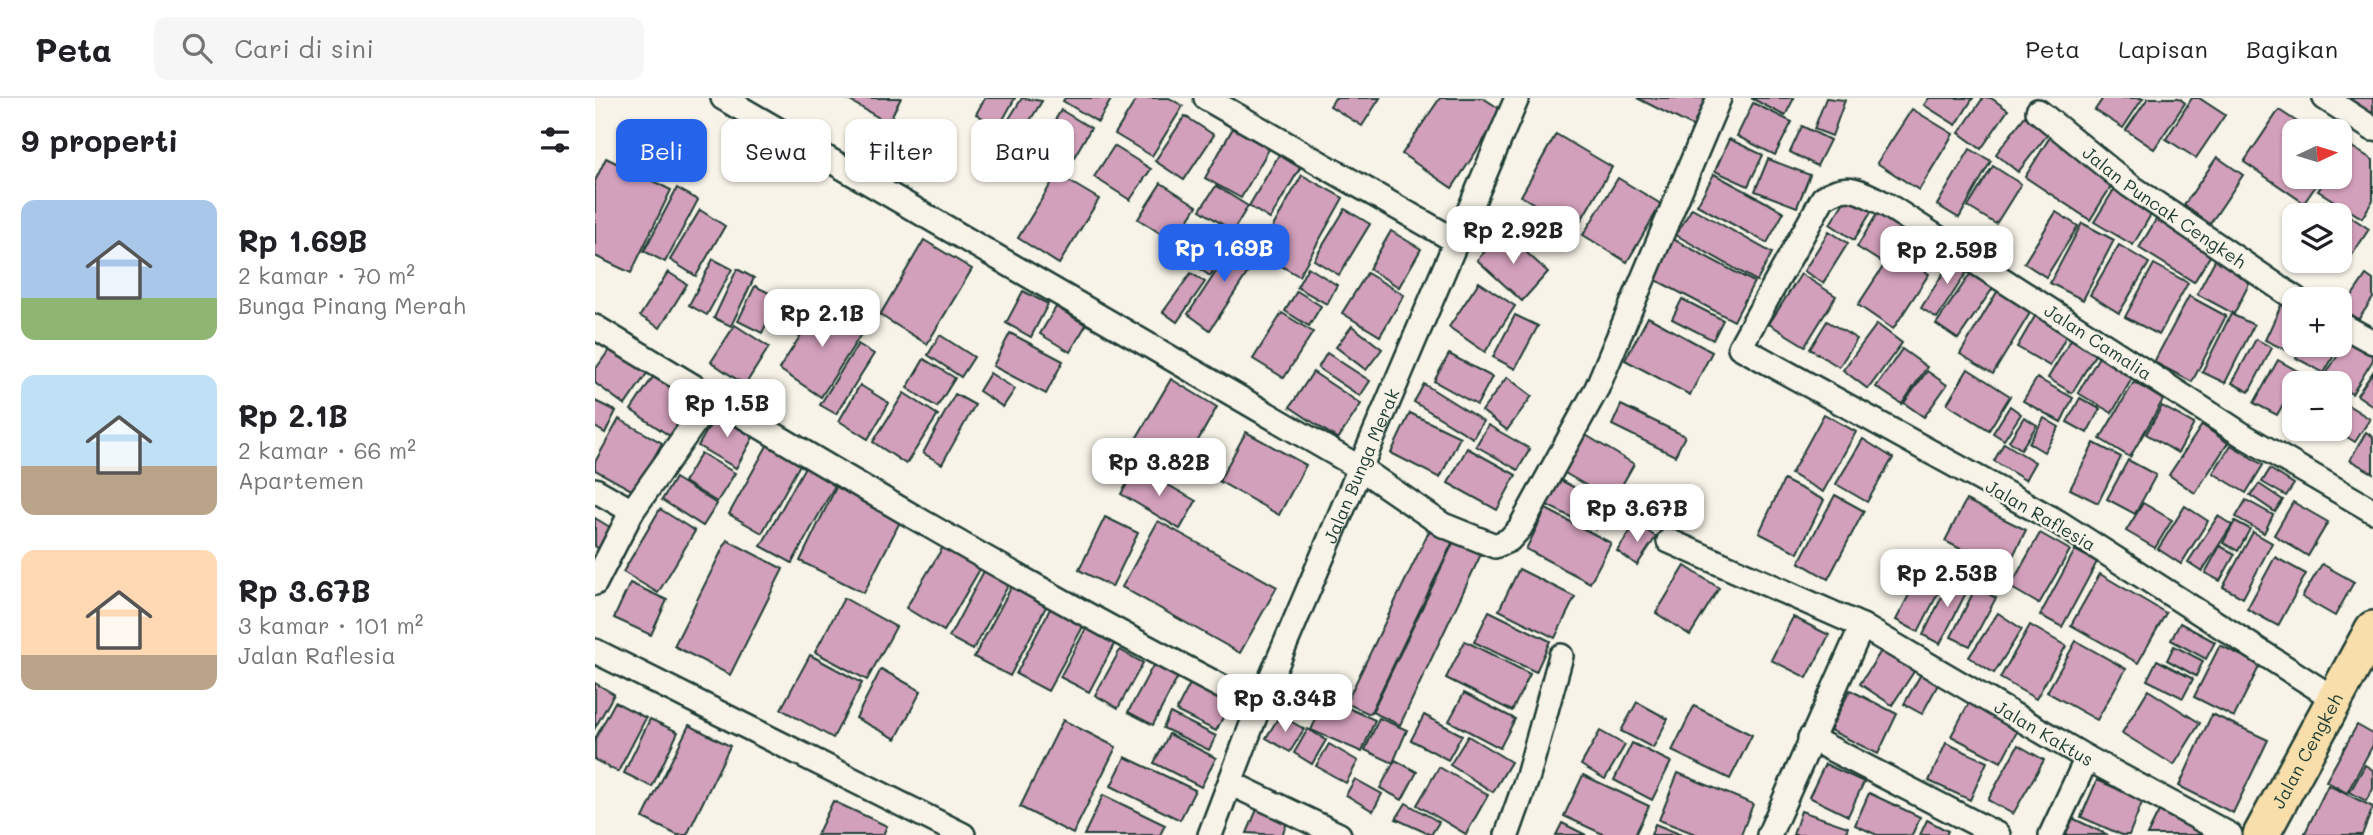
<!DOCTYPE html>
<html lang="id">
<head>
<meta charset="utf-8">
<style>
  body { margin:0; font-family:Mali,sans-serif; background:#f6f6f6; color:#202124; height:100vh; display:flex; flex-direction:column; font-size:26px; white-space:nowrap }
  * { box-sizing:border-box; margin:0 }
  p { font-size:23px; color:#757577 }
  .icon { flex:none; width:38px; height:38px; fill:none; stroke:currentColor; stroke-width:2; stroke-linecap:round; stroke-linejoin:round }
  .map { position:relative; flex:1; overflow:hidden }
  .details { display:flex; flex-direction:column; background:#fff; width:595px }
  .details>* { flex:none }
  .hud { position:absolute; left:21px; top:21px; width:665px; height:63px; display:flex; gap:14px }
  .needle { width:46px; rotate:86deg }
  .fabs { position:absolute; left:1687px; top:21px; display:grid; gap:14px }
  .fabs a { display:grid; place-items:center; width:70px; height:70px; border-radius:14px; background:#fff; box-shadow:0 2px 5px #0004; font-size:35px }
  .price { position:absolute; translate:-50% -60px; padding:0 16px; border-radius:14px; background:#fff; color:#222; font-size:23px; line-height:46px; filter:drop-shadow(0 2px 4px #0008) }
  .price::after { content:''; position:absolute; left:50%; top:42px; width:21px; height:16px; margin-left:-10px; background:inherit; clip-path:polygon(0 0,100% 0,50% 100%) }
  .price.selected { background:#2563eb; color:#fff }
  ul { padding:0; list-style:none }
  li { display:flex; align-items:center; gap:21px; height:175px; padding:0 21px }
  li span { display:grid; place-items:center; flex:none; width:196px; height:140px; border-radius:14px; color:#555 }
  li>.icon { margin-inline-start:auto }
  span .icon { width:84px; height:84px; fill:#fffc; stroke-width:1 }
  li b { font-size:30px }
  h2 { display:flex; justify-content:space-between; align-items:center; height:84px; padding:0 21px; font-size:30px }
  .tag { padding:0 24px; border-radius:14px; background:#fff; box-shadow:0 2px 5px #0004; font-size:24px; line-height:63px }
  .tag.selected { background:#2563eb; color:#fff }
  header { display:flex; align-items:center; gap:42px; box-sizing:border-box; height:98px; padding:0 35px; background:#fff; border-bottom:2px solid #e0e0e0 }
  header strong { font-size:33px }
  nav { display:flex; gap:38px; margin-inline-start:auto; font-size:24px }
  .search { width:490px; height:63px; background:#f6f6f6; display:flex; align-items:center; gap:18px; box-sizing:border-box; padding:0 24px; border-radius:14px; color:#757577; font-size:26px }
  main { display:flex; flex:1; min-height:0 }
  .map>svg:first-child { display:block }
</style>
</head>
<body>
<header>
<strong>Peta</strong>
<div class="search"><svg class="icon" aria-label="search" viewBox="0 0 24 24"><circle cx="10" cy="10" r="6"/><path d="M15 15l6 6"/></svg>Cari di sini</div>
<nav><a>Peta</a><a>Lapisan</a><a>Bagikan</a></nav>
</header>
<main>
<section class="details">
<h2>9 properti<svg class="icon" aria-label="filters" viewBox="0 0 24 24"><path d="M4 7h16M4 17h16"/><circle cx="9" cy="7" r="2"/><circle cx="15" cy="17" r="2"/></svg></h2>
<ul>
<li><span style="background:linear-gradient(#a9c7e8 70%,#8fb573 0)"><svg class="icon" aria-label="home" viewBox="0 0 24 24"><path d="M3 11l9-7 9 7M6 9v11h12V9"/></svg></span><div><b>Rp 1.69B</b><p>2 kamar · 70 m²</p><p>Bunga Pinang Merah</p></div></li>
<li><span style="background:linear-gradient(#bfe0f5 65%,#b9a48a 0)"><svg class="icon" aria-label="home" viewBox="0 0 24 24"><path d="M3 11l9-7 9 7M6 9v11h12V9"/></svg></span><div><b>Rp 2.1B</b><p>2 kamar · 66 m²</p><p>Apartemen</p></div></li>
<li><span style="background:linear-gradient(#ffd9b3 75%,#b9a48a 0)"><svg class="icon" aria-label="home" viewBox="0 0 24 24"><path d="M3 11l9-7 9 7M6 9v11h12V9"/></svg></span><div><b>Rp 3.67B</b><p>3 kamar · 101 m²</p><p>Jalan Raflesia</p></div></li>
</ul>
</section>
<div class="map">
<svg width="1778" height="737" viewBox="0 0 1778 737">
  <rect width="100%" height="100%" fill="#f7f3e8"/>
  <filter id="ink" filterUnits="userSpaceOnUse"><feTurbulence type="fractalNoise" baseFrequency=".0143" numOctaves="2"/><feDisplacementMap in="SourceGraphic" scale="14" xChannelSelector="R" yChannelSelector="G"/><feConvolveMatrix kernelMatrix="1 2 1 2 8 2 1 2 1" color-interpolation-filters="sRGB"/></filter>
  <g filter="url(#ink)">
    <g fill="#d3a0bb" stroke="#1f3d34" stroke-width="2">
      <polygon points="250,0 306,0 293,25"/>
      <polygon points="390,0 420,0 404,29 381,16"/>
      <polygon points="427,0 447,3 425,39 409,29"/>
      <polygon points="470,0 517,0 503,24 468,3"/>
      <polygon points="542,0 574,0 588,8 557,58 520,36"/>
      <polygon points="740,0 785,0 767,28 735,8"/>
      <polygon points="845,0 888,0 908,13 857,90 807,56"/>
      <polygon points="1042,0 1119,0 1103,31"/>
      <polygon points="1156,0 1199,0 1190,18"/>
      <polygon points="1231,0 1250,2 1237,38 1219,31"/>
      <polygon points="1334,0 1378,0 1361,27 1329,7"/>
      <polygon points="1388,0 1396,0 1413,12 1386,51 1364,35"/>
      <polygon points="1508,0 1548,0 1528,30 1500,12"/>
      <polygon points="1553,0 1584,0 1590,5 1559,51 1531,32"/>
      <polygon points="1597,0 1604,0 1630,17 1601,60 1571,41"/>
      <polygon points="1753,0 1778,0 1778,30 1747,10"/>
      <polygon points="1158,5 1197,24 1180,57 1142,38"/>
      <polygon points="1317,11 1358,36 1324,92 1282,65"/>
      <polygon points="466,12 496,30 472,71 442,53"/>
      <polygon points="1684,12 1716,33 1699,33 1699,79 1727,79 1709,105 1649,64"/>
      <polygon points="590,18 619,37 589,82 560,63"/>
      <polygon points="1430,18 1453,36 1423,74 1401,56"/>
      <polygon points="1207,28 1235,42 1222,68 1195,54"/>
      <polygon points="638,30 674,51 646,100 610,80"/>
      <polygon points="961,36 1017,69 981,131 926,98"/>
      <polygon points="1455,39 1520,82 1495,122 1430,79"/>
      <polygon points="1134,41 1168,57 1153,88 1120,73"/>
      <polygon points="1752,46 1778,62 1778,102 1767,120 1723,93 1732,79 1745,79 1745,58"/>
      <polygon points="519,48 556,71 535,102 499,79"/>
      <polygon points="1375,51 1396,63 1364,120 1342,107"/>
      <polygon points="684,57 705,70 675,121 654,108"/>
      <polygon points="1622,59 1648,77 1615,126 1589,107"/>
      <polygon points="11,60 76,92 36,175 0,158 0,83"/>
      <polygon points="1173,61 1215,77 1202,109 1160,93"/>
      <polygon points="1398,68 1426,86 1401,126 1373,109"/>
      <polygon points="462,76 504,101 464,166 423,140"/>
      <polygon points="1119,76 1189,114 1172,145 1102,107"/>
      <polygon points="707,77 748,100 704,178 663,155"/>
      <polygon points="1023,80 1066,106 1032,164 988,137"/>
      <polygon points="566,85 602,108 579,144 543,121"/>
      <polygon points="1523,85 1561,108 1538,147 1499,124"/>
      <polygon points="621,88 653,108 638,133 605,112"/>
      <polygon points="82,90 103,102 70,164 49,153"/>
      <polygon points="1254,96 1278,111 1259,142 1235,126"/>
      <polygon points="1741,109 1774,131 1746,174 1729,163 1745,163 1745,117 1735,117"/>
      <polygon points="1097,110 1177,155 1162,183 1081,137"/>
      <polygon points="750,111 775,126 744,177 719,162"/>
      <polygon points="105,112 130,128 101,178 75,162"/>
      <polygon points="1283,114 1307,128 1286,164 1262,149"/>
      <polygon points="1461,114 1483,128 1451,179 1429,165"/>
      <polygon points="1565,115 1620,150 1599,184 1544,150"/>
      <polygon points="1487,125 1519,142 1488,202 1455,185"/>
      <polygon points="625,130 640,139 615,178 601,168"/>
      <polygon points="796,133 826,151 804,189 774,171"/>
      <polygon points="908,133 953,174 927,203 882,162"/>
      <polygon points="1234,133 1253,145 1228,185 1209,173"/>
      <polygon points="643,141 665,156 615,232 593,216"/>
      <polygon points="1078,141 1159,184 1139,223 1057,180"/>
      <polygon points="329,142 377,171 332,246 285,217"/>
      <polygon points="1524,147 1554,165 1524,215 1495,197"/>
      <polygon points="1299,152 1334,176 1298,231 1263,207"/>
      <polygon points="1361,155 1377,166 1342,220 1326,210"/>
      <polygon points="1621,160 1658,178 1639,216 1602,196"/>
      <polygon points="118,161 137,171 112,217 94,207"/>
      <polygon points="1559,166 1593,185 1564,237 1530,219"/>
      <polygon points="713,169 742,187 732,206 702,189"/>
      <polygon points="142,171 159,180 136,228 119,220"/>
      <polygon points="73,174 92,186 65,230 45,218"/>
      <polygon points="596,175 610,184 582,224 568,214"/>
      <polygon points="772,175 809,197 785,238 747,215"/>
      <polygon points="1376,175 1398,190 1363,241 1341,226"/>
      <polygon points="1206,176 1241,198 1210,248 1174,226"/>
      <polygon points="1771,177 1778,182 1778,200 1763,222 1748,211"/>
      <polygon points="884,184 920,208 890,254 854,229"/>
      <polygon points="160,188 184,200 167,235 143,223"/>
      <polygon points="1405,189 1438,210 1398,276 1365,256"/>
      <polygon points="428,193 453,206 436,239 411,225"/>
      <polygon points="702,193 726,208 714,228 690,213"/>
      <polygon points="1594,198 1631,218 1597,284 1559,264"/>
      <polygon points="1087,201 1128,222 1118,242 1077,221"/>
      <polygon points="228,203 270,230 226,299 184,271"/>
      <polygon points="1688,203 1699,208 1699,247 1704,247 1699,256 1670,242"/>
      <polygon points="461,209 491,227 475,254 445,236"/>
      <polygon points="1443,213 1475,231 1455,268 1422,249"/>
      <polygon points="687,215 718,234 689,280 658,261"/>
      <polygon points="1636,216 1659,227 1630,285 1607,274"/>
      <polygon points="920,217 943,228 920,271 898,259"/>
      <polygon points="1053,219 1117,254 1095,297 1030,262"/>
      <polygon points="1232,223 1262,241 1244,269 1215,251"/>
      <polygon points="1282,226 1307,245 1273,291 1248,272"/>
      <polygon points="140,227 174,249 150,287 116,264"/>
      <polygon points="757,228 787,251 771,272 741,249"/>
      <polygon points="415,235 468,263 451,296 398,268"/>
      <polygon points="1480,235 1504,250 1477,295 1453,280"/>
      <polygon points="345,237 379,259 366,279 333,257"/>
      <polygon points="1754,240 1778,254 1778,262 1757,296 1745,289 1745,285 1729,279"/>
      <polygon points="1661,241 1677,250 1654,294 1637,285"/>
      <polygon points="19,245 55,271 30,307 0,285 0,272"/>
      <polygon points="263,246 279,256 241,316 225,307"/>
      <polygon points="1708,247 1745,247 1729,275 1701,260"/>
      <polygon points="1509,250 1543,270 1517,315 1483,295"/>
      <polygon points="1307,251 1332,269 1307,306 1281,289"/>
      <polygon points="732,255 775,283 765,298 723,270"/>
      <polygon points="854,256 897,279 882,307 839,283"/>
      <polygon points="329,261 360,280 342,309 312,290"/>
      <polygon points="1683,262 1706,275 1682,317 1659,305"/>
      <polygon points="1373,271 1415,298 1394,332 1352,306"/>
      <polygon points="1332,273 1352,287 1329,319 1309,305"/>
      <polygon points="718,274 766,306 743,341 695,309"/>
      <polygon points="1778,274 1778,308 1762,297"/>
      <polygon points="395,275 420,291 408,309 384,293"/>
      <polygon points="60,276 99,302 75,338 36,312"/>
      <polygon points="912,279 937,298 912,332 887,313"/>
      <polygon points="1442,280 1478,300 1466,324 1428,303"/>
      <polygon points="576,281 622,309 581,381 534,353"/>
      <polygon points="1539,284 1568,302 1535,359 1505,341"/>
      <polygon points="829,286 888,323 878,340 819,304"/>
      <polygon points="265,287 294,305 273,341 244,323"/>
      <polygon points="309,295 343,317 311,366 278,344"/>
      <polygon points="360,296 380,307 347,366 328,355"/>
      <polygon points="1485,300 1505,311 1492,335 1472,324"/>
      <polygon points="1745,302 1775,321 1760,344 1739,331 1745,331"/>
      <polygon points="0,303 21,313 10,335 0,329"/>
      <polygon points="1026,307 1090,338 1080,358 1017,327"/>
      <polygon points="1415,308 1426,316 1409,342 1398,335"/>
      <polygon points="1567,308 1599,326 1583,355 1551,336"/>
      <polygon points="124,312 161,334 141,370 103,348"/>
      <polygon points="815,315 865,339 845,380 796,355"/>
      <polygon points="1229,316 1261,334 1228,394 1196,376"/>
      <polygon points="1429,319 1442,327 1426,351 1414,343"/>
      <polygon points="1449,320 1464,329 1449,354 1434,345"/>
      <polygon points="24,321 67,345 40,394 0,372 0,364"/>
      <polygon points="893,327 935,351 923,372 881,348"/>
      <polygon points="1607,327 1633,345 1600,395 1574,377"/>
      <polygon points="651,334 711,367 684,417 624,383"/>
      <polygon points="1771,334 1778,339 1778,375 1755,362"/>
      <polygon points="989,336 1039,366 1018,403 968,374"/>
      <polygon points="1268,341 1298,360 1272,404 1241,386"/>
      <polygon points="174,344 207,363 167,435 134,416"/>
      <polygon points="1409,345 1440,364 1430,382 1399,363"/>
      <polygon points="1499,345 1526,359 1503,405 1475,391"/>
      <polygon points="1636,347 1668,367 1651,395 1618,375"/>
      <polygon points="872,350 921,377 902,412 853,385"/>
      <polygon points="106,355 140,375 122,404 89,384"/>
      <polygon points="1533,362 1561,377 1540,416 1512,401"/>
      <polygon points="212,365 243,382 197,465 166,448"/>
      <polygon points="542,369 601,403 585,431 526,396"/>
      <polygon points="1675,371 1699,386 1691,398 1667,384"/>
      <polygon points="80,380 122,406 108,428 67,402"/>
      <polygon points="965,382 1013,407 1001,432 952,407"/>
      <polygon points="1189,382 1229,402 1203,455 1164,435"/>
      <polygon points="243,385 308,418 269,495 205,463"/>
      <polygon points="1664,386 1688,402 1680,414 1655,397"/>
      <polygon points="1055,396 1074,408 1060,432 1041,419"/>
      <polygon points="1240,397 1269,413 1233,481 1204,464"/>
      <polygon points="1371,402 1431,432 1410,474 1350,443"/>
      <polygon points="1651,402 1678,417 1669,435 1641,419"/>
      <polygon points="1698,404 1733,424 1713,458 1679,437"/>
      <polygon points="1548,405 1577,422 1560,450 1531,433"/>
      <polygon points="1590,408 1613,423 1586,466 1563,451"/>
      <polygon points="65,411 100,433 63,495 28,474"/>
      <polygon points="951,411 1016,445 995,485 931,451"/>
      <polygon points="1623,418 1637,427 1607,473 1593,464"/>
      <polygon points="510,419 543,435 517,489 484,472"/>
      <polygon points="0,420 18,431 5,452 0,448"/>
      <polygon points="563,423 682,489 645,555 527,489"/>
      <polygon points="1640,423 1655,431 1643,453 1628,445"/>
      <polygon points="1041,425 1061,439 1042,467 1022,453"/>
      <polygon points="837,427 860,439 775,616 751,605"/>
      <polygon points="1658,434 1677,445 1648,500 1628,489"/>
      <polygon points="1445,435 1475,452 1444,506 1415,489"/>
      <polygon points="861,439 888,452 805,627 777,614"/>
      <polygon points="132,442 188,471 135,577 79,548"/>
      <polygon points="351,444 388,466 349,533 311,510"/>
      <polygon points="1625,448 1640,456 1625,483 1610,475"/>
      <polygon points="1480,452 1502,464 1467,529 1445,517"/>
      <polygon points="1680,459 1711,476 1683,528 1652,511"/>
      <polygon points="1332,462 1354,474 1323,534 1301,522"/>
      <polygon points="1727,466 1759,484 1740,518 1707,499"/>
      <polygon points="1090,468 1124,490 1095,537 1061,515"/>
      <polygon points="924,471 980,499 960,540 904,512"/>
      <polygon points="389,473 414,486 378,552 354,539"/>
      <polygon points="1358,476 1376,485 1345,546 1328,537"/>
      <polygon points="1505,476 1571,515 1543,565 1476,527"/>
      <polygon points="35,485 72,502 56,537 19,520"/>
      <polygon points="418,486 453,505 415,578 379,559"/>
      <polygon points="1381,489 1401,500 1375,548 1356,539"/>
      <polygon points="249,500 301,529 272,582 220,554"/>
      <polygon points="457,507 490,525 453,593 421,576"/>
      <polygon points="894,513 955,543 941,574 879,544"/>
      <polygon points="1403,515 1427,531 1399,575 1374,559"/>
      <polygon points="1198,519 1234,537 1212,580 1176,562"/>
      <polygon points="494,525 522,541 494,594 465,579"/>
      <polygon points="1585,525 1620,544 1611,561 1576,542"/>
      <polygon points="1435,527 1471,548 1441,601 1405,580"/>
      <polygon points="870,543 935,576 917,613 851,580"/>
      <polygon points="1481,543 1531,571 1502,622 1452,594"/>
      <polygon points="1625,547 1665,567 1639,619 1599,599"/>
      <polygon points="1579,548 1608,563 1601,578 1572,562"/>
      <polygon points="1288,550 1320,572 1297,607 1265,586"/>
      <polygon points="525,552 548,565 523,610 500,597"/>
      <polygon points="215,557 267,585 238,640 186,611"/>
      <polygon points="562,560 586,573 558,627 533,614"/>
      <polygon points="1562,562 1598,581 1588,600 1552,582"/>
      <polygon points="1330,569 1347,579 1327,616 1309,606"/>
      <polygon points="286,571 326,593 301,641 261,620"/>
      <polygon points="597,582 637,602 621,633 581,613"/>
      <polygon points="0,585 19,596 0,630"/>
      <polygon points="1255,592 1302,616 1283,656 1235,632"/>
      <polygon points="1553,592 1605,625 1579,667 1527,635"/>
      <polygon points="869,595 920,621 905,650 854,623"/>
      <polygon points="731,600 780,622 767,654 716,632"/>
      <polygon points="1376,601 1425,628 1406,664 1356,638"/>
      <polygon points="20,604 51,620 23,674 0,662 0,641"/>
      <polygon points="1042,604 1073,621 1058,650 1026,633"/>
      <polygon points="1099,608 1157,637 1135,681 1077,653"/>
      <polygon points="575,615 621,638 614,652 568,630"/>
      <polygon points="1617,616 1673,642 1638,715 1584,688"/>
      <polygon points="685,617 709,631 695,654 671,640"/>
      <polygon points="829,617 867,637 853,662 816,642"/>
      <polygon points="784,620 812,632 798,665 770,652"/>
      <polygon points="55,621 83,634 57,689 29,675"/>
      <polygon points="468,622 521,649 478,736 425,709"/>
      <polygon points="94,627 135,648 92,737 82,737 48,720"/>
      <polygon points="1762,627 1778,636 1778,647 1752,695 1731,683"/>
      <polygon points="713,631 731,642 717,666 699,655"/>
      <polygon points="1005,633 1030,647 1010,681 986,667"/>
      <polygon points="574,636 621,660 606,689 559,665"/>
      <polygon points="873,638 916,664 898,694 855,667"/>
      <polygon points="1037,645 1076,664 1057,702 1019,682"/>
      <polygon points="1351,645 1392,664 1375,702 1334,683"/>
      <polygon points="734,646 763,663 751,685 721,668"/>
      <polygon points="1423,647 1449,662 1418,716 1393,702"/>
      <polygon points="530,659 600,692 585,722 516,688"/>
      <polygon points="800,662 822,674 807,702 785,690"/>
      <polygon points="1230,666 1269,684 1253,718 1214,699"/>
      <polygon points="1770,667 1778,672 1778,691 1771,703 1755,694"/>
      <polygon points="844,669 893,697 871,736 822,707"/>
      <polygon points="1083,675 1158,706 1146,737 1103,737 1064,722"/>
      <polygon points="988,677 1054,708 1040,737 1010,737 969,718"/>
      <polygon points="760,681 787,696 778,713 751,697"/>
      <polygon points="1502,682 1548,702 1534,737 1527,737 1486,719"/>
      <polygon points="1733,687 1778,709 1767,737 1709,737"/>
      <polygon points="1274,695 1325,719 1317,737 1282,737 1260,727"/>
      <polygon points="508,697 570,727 565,737 489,737"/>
      <polygon points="238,703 292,728 288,737 222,737"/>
      <polygon points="665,704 695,718 687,737 652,735"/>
      <polygon points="811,705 844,724 836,737 801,721"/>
      <polygon points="1568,705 1623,737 1552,737"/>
      <polygon points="1206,713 1253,729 1250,737 1198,737"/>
      <polygon points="1477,720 1513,737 1469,737"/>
      <polygon points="1332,722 1353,733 1351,737 1325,737"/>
      <polygon points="967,725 991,737 961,737"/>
      <polygon points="1060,726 1087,737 1056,737"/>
    </g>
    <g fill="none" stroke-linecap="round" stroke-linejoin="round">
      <g stroke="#1f3d34" stroke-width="28">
        <g id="street">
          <polyline points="128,0 765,370 848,427 900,448 914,442 925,430 1002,290 1124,0"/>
          <polyline points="611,0 859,142"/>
          <polyline points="1730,0 1778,31"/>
          <path id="s1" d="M1443,13L1534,87L1701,201"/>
          <polyline points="1745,226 1778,244"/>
          <path d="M0,229C218,361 437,492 664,608"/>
          <polyline points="0,392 37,413"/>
          <path id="s2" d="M1074,443L1267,528L1492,660L1635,737"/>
          <polyline points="0,485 37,413 117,300"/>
          <polyline points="0,553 368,737"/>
          <path id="s3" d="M1738,600L1463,424L1145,249L1228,100C1254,82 1267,95 1292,107L1651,339L1778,413"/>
          <polyline points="1215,640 1403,737"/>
          <polyline points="635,685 744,737"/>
          <path id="s4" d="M615,737L664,608L922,0"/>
          <polyline points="912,737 933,678 966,558"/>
          <polyline points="1174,737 1267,528"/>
          <polyline points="1456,737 1492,660"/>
        </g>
      </g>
      <g stroke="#1f3d34" stroke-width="40">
        <g id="primary">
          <path id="s5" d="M1666,737L1778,531"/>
        </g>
      </g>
      <use href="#street" stroke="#f7f3e8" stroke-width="23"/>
      <use href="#primary" stroke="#f8deab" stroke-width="35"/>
    </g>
  </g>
  <g text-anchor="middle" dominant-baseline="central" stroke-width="5" stroke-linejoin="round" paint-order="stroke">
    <g font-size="18" fill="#1f3d34" stroke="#f7f3e8">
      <text stroke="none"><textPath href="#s1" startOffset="159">Jalan Puncak Cengkeh</textPath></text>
      <text stroke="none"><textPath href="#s3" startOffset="1181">Jalan Camalia</textPath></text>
      <text stroke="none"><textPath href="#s4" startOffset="399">Jalan Bunga Merak</textPath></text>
      <text transform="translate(1446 417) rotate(30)">Jalan Raflesia</text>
      <text stroke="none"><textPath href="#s2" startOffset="422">Jalan Kaktus</textPath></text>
      <text stroke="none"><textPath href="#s5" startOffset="96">Jalan Cengkeh</textPath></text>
    </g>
  </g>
</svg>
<div class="fabs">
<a><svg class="needle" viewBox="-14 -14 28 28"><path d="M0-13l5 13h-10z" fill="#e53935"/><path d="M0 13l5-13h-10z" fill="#757577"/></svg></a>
<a><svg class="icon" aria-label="layers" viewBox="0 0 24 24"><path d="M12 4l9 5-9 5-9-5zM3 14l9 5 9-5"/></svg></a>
<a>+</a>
<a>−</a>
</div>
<b class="price" style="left:918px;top:168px">Rp 2.92B</b>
<b class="price selected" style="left:629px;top:186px">Rp 1.69B</b>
<b class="price" style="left:1352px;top:188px">Rp 2.59B</b>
<b class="price" style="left:227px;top:251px">Rp 2.1B</b>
<b class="price" style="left:132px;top:341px">Rp 1.5B</b>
<b class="price" style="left:564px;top:400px">Rp 3.82B</b>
<b class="price" style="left:1042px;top:446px">Rp 3.67B</b>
<b class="price" style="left:1352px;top:511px">Rp 2.53B</b>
<b class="price" style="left:690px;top:636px">Rp 3.34B</b>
<div class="hud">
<a class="tag selected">Beli</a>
<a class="tag">Sewa</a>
<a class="tag">Filter</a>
<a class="tag">Baru</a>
</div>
</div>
</main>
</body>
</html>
